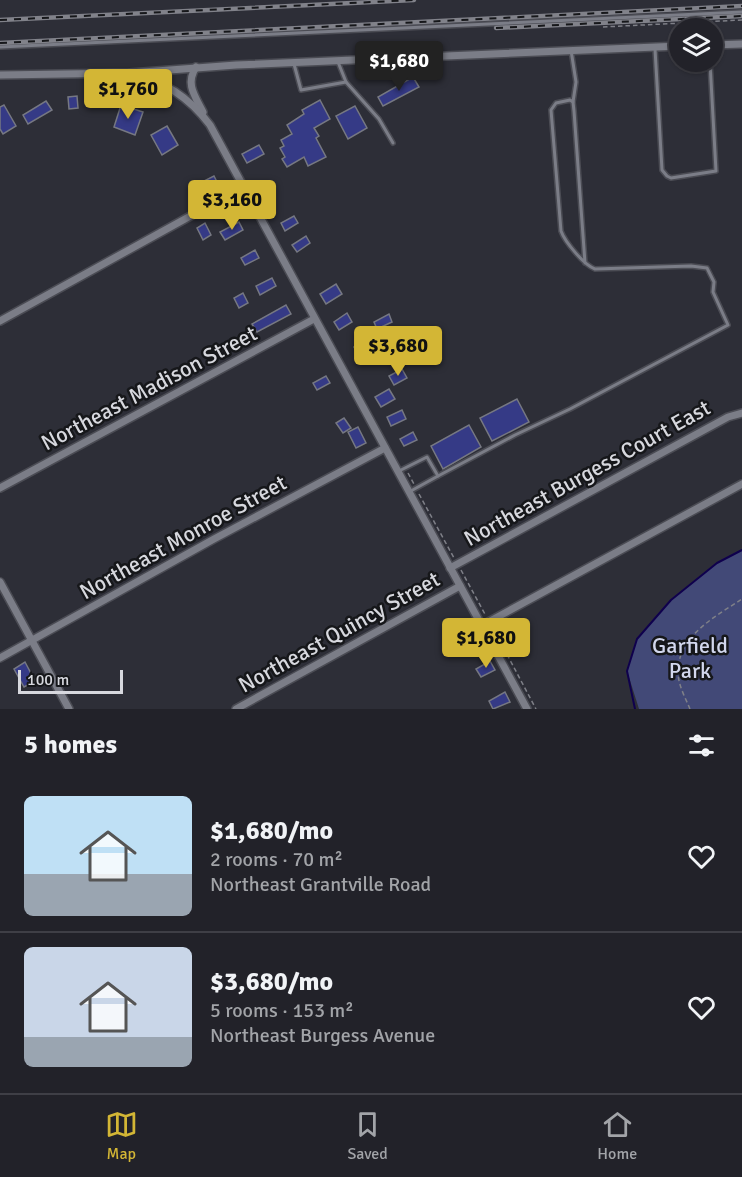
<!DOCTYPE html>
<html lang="en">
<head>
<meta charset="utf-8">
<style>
  body { margin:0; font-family:Signika,sans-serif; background:#2a2a31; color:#f1f3f6; height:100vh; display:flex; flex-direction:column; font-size:22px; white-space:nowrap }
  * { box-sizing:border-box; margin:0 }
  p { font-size:20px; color:#a2a4a8 }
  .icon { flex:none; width:33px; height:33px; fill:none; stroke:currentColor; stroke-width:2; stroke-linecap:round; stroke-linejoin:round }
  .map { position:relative; height:709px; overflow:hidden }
  .panel { display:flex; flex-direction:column; background:#222229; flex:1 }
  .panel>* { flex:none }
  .buttons { position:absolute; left:669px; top:18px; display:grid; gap:12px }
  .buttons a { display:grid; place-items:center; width:54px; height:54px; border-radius:50%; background:#222229; box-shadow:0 2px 4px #0004,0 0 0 2px #3f3f46; font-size:30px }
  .scale { position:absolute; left:18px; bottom:15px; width:105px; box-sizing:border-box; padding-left:6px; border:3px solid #d7d8de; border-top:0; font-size:16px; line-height:21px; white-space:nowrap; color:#d7d8de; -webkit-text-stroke:4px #16171a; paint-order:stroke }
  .price { position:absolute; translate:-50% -51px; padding:0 14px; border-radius:6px; background:#d3b635; color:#111; font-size:20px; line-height:39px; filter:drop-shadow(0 2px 3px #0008) }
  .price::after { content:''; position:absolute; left:50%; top:36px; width:18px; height:14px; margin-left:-9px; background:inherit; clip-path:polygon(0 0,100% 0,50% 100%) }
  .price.selected { background:#222; color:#fff }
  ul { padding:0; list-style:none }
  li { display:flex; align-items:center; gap:18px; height:150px; padding:0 24px }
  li+li { border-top:2px solid #3f3f46 }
  li span { display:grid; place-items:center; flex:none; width:168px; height:120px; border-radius:9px; color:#555 }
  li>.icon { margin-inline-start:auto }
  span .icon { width:72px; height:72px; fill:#fffc; stroke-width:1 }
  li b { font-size:26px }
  h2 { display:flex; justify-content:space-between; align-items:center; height:72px; padding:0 24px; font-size:26px }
  .menu { display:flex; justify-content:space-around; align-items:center; height:84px; border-top:2px solid #3f3f46; background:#222229; font-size:16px; color:#a2a4a8 }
  .menu a { display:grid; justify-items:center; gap:3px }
  .menu .selected { color:#d3b635 }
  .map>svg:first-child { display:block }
</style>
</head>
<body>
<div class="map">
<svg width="742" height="709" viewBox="0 0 742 709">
  <rect width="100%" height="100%" fill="#2d2e37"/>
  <polygon fill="#424977" points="742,550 742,709 639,709 627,671 637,639 671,600 717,563"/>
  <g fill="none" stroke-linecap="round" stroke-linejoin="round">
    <polyline stroke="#0f004d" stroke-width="2" points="635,709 627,671 637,639 671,600 717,563 742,550"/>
  </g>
  <g fill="#353a86" stroke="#767882" stroke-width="1.5">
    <polygon points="413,77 419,87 383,106 378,97"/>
    <polygon points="77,96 78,108 69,109 68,97"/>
    <polygon points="320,100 330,119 314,128 319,136 316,138 326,157 308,166 304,157 287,167 282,159 285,157 280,148 284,146 281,140 292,134 287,125 304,114 302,110"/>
    <polygon points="46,101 52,110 28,124 23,115"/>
    <polygon points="4,105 16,126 3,134 0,129 0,107"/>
    <polygon points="121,105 143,112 135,135 114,127"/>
    <polygon points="355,106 367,128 348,139 336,116"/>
    <polygon points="167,126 178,145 162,155 151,135"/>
    <polygon points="259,145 264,154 247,163 242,154"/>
    <polygon points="214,176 218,184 203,193 198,184"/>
    <polygon points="294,216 298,223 285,231 281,223"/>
    <polygon points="239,222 243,230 225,240 220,232"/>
    <polygon points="205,223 211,235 203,240 197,228"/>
    <polygon points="306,236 310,243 297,252 292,245"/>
    <polygon points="255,250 259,258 245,265 241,258"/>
    <polygon points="272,278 276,286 260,295 256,286"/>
    <polygon points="336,284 342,294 326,304 320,294"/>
    <polygon points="243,293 248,303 239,308 234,298"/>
    <polygon points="286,305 291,314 257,332 252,324"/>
    <polygon points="347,313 352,322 339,330 334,322"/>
    <polygon points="389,314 392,322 377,329 374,322"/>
    <polygon points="365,341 372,353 361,360 354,347"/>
    <polygon points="402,369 407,378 394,385 389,376"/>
    <polygon points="326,376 330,383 317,390 313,383"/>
    <polygon points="389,389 395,399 381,407 375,397"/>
    <polygon points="517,399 529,422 492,441 480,418"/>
    <polygon points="402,410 406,419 391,426 387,417"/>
    <polygon points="344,418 351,428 343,433 336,423"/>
    <polygon points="469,425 481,447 443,469 431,446"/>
    <polygon points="358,427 366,443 356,448 348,432"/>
    <polygon points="413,432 417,440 404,446 400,439"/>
    <polygon points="490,661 495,670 481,677 476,669"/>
    <polygon points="25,662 35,681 24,687 14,669"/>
    <polygon points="505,692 510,702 493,709 489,701"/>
  </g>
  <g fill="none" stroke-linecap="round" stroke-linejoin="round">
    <g stroke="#4b4c54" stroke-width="6">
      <g id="lane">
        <polyline points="0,47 742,12"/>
        <polyline points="655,49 662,170 667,176 671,178 716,171 710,62"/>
        <polyline points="571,50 576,82 573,102"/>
        <polyline points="338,62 346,82 379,119 393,143"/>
        <polyline points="294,64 301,90 346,82"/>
        <polyline points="399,471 427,457 438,476 409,492"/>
        <path d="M438,476L515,435L570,409L728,325L713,292L714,282L707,268L691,266L595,269C584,265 565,242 561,231L551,110L556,103L570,100L573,102L574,111L585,263"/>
      </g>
    </g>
    <g stroke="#4b4c54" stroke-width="10">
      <g id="street">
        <polyline points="712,45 742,44"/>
        <path d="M196,67C185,84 195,96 203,112"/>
        <path d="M130,73C164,81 189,97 210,125L527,709"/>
        <polyline points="0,75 130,73 236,65 680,46"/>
        <polyline points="0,321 243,187"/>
        <polyline points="0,488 314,319"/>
        <polyline points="450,568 728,417 742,413"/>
        <polyline points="0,582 69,709"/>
        <polyline points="481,626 742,484"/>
        <polyline points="0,658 214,539 385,448"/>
        <polyline points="236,709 460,586"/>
      </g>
    </g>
    <g stroke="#7f8088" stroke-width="1.5" stroke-dasharray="4.5 3" stroke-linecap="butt">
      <polyline points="603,27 742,20"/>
      <polyline points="408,473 414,484"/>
      <polyline points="419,494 454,558"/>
      <polyline points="461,570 486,616"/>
      <polyline points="493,628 536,709"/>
      <path d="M690,709C685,697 677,683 678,669C680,635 716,616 742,599"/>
    </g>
    <use href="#lane" stroke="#7b7d87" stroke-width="3"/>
    <use href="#street" stroke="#7b7d87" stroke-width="7"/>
    <g stroke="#81828a" stroke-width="4.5">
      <g id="rail">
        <polyline points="0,20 414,0"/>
        <polyline points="496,28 742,16"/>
        <polyline points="0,43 742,6"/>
      </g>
    </g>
    <use href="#rail" stroke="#16171a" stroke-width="2" stroke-dasharray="7" stroke-linecap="butt"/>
  </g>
  <g text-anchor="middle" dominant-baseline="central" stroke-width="5" stroke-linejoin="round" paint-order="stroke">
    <g font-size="22" fill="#d7d8de" stroke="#16171a">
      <text transform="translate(149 388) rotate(-28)">Northeast Madison Street</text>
      <text transform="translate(587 473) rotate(-29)">Northeast Burgess Court East</text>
      <text transform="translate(183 537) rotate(-29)">Northeast Monroe Street</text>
      <text transform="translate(339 632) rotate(-29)">Northeast Quincy Street</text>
    </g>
    <g font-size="22" fill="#d2d7ed" stroke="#16171a">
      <text x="690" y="645">Garfield<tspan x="690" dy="25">Park</tspan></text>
    </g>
  </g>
</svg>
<div class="buttons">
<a><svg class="icon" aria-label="layers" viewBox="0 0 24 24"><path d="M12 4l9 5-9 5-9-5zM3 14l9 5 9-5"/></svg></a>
</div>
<div class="scale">100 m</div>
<b class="price selected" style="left:399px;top:92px">$1,680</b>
<b class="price" style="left:128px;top:120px">$1,760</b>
<b class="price" style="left:232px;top:231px">$3,160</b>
<b class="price" style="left:398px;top:377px">$3,680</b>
<b class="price" style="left:486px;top:669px">$1,680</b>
</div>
<section class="panel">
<h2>5 homes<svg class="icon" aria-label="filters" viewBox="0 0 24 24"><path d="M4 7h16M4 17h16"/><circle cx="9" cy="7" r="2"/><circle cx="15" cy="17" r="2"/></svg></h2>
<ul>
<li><span style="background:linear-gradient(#bfe0f5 65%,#9aa5b1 0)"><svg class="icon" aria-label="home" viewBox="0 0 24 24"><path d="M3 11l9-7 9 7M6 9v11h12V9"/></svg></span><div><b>$1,680/mo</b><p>2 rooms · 70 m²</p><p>Northeast Grantville Road</p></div><svg class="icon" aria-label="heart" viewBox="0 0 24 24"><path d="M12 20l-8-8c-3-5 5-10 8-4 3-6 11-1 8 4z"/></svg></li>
<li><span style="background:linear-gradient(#c9d6e8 75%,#9aa5b1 0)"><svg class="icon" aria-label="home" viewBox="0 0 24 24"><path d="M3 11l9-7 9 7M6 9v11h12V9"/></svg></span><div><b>$3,680/mo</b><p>5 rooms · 153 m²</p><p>Northeast Burgess Avenue</p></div><svg class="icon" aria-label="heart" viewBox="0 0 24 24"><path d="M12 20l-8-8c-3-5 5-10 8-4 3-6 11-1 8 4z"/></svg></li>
</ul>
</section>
<nav class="menu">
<a class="selected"><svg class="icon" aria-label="map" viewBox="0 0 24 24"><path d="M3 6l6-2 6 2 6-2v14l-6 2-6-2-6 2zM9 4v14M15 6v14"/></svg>Map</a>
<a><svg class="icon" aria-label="saved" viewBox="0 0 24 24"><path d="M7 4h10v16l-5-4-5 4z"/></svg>Saved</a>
<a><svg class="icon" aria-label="home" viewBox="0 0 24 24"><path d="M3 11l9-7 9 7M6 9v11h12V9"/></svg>Home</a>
</nav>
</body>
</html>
